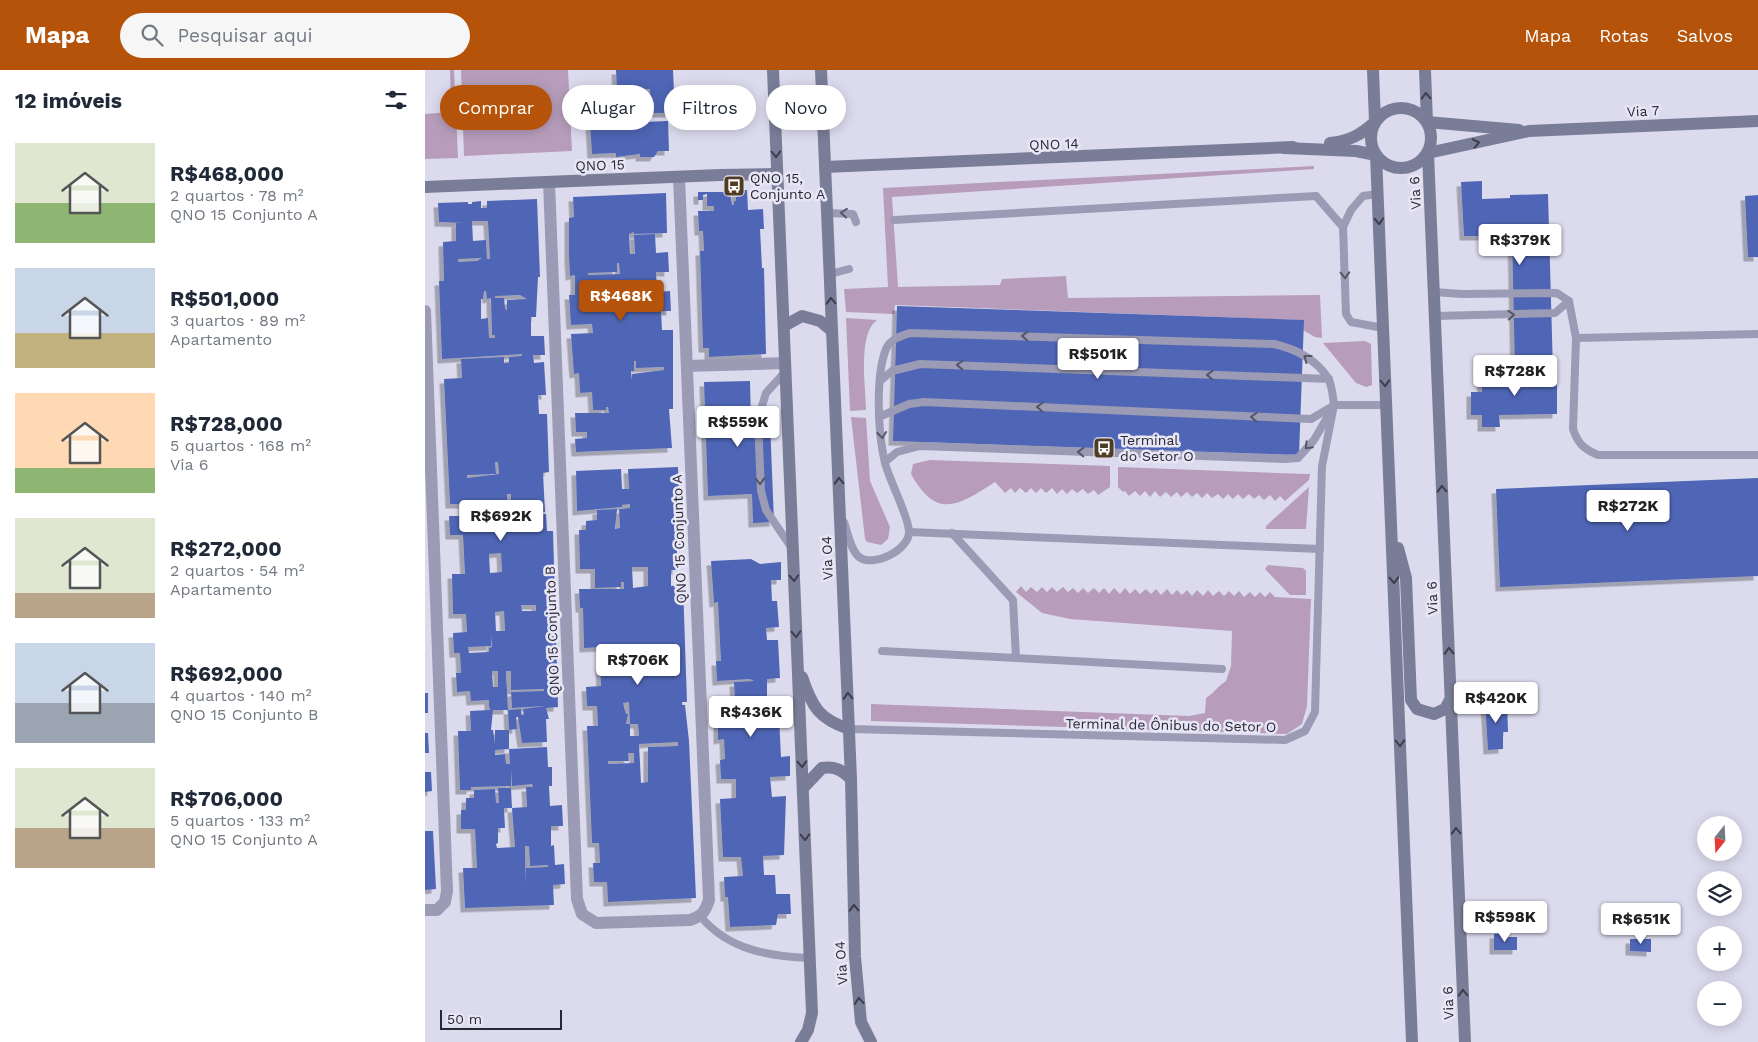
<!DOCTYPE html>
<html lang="pt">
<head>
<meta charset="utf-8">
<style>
  body { margin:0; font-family:"Work Sans",sans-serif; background:#f6f6f7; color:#1f2937; height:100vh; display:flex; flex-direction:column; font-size:19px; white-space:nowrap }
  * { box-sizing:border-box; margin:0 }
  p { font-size:16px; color:#747a83 }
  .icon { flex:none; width:28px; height:28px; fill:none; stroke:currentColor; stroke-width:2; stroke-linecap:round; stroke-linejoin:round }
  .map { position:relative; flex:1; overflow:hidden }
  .sheet { display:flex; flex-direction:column; background:#fff; width:425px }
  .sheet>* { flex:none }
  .banner { position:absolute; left:15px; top:15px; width:475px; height:45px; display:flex; gap:10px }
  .needle { width:32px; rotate:198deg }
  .controls { position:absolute; left:1272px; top:746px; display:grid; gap:10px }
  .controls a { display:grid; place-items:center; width:45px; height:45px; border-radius:50%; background:#fff; box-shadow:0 2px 12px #0003; font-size:25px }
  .scale { position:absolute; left:15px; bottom:12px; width:122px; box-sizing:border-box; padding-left:5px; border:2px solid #272932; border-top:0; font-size:14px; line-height:18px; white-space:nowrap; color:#272932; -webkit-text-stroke:4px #e8e6f6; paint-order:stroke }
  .price { position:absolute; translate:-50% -42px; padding:0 11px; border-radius:5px; background:#fff; color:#222; font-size:16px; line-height:32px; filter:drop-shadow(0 1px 2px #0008) }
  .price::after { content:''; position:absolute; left:50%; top:30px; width:15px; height:11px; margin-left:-8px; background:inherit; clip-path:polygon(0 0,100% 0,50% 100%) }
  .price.selected { background:#b45309; color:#fff }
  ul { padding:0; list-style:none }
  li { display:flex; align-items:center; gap:15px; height:125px; padding:0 15px }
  li span { display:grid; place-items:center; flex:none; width:140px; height:100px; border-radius:0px; color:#555 }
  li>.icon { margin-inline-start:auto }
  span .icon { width:60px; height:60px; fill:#fffc; stroke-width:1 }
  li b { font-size:21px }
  h2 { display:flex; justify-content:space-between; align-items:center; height:60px; padding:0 15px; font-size:21px }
  .tag { padding:0 18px; border-radius:22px; background:#fff; box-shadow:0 2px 12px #0003; font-size:18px; line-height:45px }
  .tag.selected { background:#b45309; color:#fff }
  header { display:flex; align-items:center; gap:30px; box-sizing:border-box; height:70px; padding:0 25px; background:#b45309; color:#fff }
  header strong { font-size:24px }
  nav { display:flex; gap:28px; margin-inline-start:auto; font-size:18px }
  .search { width:350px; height:45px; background:#f6f6f7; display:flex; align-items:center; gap:12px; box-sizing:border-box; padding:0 18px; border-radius:28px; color:#747a83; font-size:19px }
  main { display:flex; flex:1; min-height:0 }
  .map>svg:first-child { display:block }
</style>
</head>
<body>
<header>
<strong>Mapa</strong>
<div class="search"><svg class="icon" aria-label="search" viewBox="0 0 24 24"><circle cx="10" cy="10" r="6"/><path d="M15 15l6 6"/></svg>Pesquisar aqui</div>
<nav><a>Mapa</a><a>Rotas</a><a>Salvos</a></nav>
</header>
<main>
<section class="sheet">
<h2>12 imóveis<svg class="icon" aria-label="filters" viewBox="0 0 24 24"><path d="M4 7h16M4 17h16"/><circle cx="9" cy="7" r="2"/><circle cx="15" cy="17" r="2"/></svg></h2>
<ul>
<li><span style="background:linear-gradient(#dfe7d0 60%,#8fb573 0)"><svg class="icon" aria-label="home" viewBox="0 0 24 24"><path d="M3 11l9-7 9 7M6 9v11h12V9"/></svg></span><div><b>R$468,000</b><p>2 quartos · 78 m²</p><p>QNO 15 Conjunto A</p></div></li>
<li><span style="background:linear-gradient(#c9d6e8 65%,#c2b280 0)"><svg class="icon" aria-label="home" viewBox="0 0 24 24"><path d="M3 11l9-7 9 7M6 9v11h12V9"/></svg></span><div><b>R$501,000</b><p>3 quartos · 89 m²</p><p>Apartamento</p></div></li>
<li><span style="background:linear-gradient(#ffd9b3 75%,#8fb573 0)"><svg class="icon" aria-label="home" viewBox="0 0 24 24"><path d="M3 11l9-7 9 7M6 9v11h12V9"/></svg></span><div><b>R$728,000</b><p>5 quartos · 168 m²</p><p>Via 6</p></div></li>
<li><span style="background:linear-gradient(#dfe7d0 75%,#b9a48a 0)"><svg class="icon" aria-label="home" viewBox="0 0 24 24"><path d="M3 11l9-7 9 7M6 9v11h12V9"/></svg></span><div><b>R$272,000</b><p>2 quartos · 54 m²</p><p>Apartamento</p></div></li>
<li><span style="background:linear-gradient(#c9d6e8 60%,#9aa5b1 0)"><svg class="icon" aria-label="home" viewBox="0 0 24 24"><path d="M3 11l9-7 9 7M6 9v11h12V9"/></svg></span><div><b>R$692,000</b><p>4 quartos · 140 m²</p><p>QNO 15 Conjunto B</p></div></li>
<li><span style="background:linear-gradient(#dfe7d0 60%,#b9a48a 0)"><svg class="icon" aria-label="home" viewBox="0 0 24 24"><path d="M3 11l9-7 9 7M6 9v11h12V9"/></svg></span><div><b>R$706,000</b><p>5 quartos · 133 m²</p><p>QNO 15 Conjunto A</p></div></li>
</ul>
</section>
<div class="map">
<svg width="1333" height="972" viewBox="0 0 1333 972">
  <defs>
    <filter id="shadow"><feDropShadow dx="-4.5" dy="4.5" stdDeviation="0" flood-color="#0004"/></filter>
  </defs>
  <rect width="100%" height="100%" fill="#dcdbee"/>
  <g fill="#b79dbb">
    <polygon points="25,0 29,0 33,88 0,89 0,44 26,42"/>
    <polygon points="36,0 143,0 147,81 39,86"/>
    <polygon points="889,96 889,99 467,127 473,217 575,215 577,209 641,206 643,228 895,225 897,268 890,267 876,259 875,250 470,235 469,244 421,242 419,219 463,217 458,118"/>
    <path d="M421,248L452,250C432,264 441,318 441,340L425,341Z"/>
    <polygon points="940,271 946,274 947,315 941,317 931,313 898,273"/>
    <polygon points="426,347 441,348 445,411 465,457 463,469 456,475 442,472 440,469"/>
    <path d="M505,390L685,396V417L673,425L669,420L663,424L658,419L652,423L647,419L642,424L637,419L632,424L627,418L621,423L616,418L611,423L606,418L601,423L595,418L590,423L586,418L580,423L570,412C534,435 512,451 486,404L488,394Z"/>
    <polygon points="693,397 882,404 885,404 884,410 860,431 855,426 850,431 845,425 839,430 834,425 829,429 824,424 818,429 813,424 808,429 803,424 798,429 793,424 787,428 782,423 777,428 772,423 767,427 762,422 756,427 752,422 746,427 741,422 735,427 730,421 725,427 720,421 715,426 710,421 704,426 700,421 698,422 693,417"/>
    <polygon points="884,417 881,459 841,459 841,456"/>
    <polygon points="843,495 878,498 881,501 881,525 865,525 840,499"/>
    <path d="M596,516L601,522L606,517L612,522L617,517L622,522L627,517L632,522L638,517L643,522L648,518L653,523L658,518L663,523L669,518L674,523L679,518L684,524L689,518L695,524L700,518L705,524L710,519L715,524L721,519L726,524L731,519L736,525L742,519L747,525L752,520L757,525L762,520L767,526L772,520L778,526L783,520L788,526L794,521L799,526L804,521L809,526L814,521L819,527L825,522L830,527L835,522L840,527L845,522L850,527L886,529L882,636L877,654L862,664L446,651V634L764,646L780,643L781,628C789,623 793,616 801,611L806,596L807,561L645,549L617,543L591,522Z"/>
  </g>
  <g fill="#5066b6" fill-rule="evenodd" filter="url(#shadow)">
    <polygon points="191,0 248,0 250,43 226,43 225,19 192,21"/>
    <polygon points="243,51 244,81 233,81 229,87 215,87 215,84 191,87 191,83 167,84 165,54"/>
    <polygon points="1057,111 1057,129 1085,128 1085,125 1123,124 1128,301 1090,302 1087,166 1039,166 1036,112"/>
    <polygon points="311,120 322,120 323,140 338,139 339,159 335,159 337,198 339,198 341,284 284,287 284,278 278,278 275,181 279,181 278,161 274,161 273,141 289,141 289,136 282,136 282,124 278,125 278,130 273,130 273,122 305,122 307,135 309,135 309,131 311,131"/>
    <path d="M241,123L242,163L209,164V162L204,164L205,184H210L209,165L230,164L231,183L243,182L244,202H231L232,222L245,221L246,241H236L237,260H248V339H244L247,378L151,382L150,369L162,368V362H151L150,343H184L183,337H181V340H168L167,322L155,323L154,303L149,304L146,264L168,263L167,254L146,255L144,225H150V205L145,206L144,186V148L149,147L148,127ZM192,193H194L195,204L163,205V203L192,202ZM195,220L196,223L174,224L173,221ZM209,291H211V298L239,297V300L207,304V311L206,301H209Z"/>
    <polygon points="1333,125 1333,187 1323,187 1320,126"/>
    <path d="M112,129L115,207H113L111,247H106V266H119L120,285H108L109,293L119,292L121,325H113L114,344H122L124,402L118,403L120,442L101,443V445L121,444L122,461H128L133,637L121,638L124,649H121L122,672L97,673L93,647H91L92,659L84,660L83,640L96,639V645H99L98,639L120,636L87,638L86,622L119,621V619L86,620V601H81L83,640H68L66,660H68L70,674V660H84V679L70,680V685L80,684L81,694H85L84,679L122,677L123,697H127V716H124L125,736L137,735L138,756H126V776L129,775L130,795L139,794L140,814L128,815L129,835L40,838L38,798H52L50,759H36V740H41V728H49V720L70,719L71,733H74L73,718H86L87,738H79L80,758H73V773L71,774L72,778L90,777L87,738L102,737L101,717H108L107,714L87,716L86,699V716L46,717V720H35L33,661H46L45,641L65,640L64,636V630L46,631L45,621L32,622L31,603H36L35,583H29L28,563L42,562L41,544H28L27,504H40L39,485L38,465H25L24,446H75V444L39,446L38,434H25L19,309L37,308L36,289L79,287V293H84V287L97,286V284L17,289L14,211H19L18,172L31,171V153H40L14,152L13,133L43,132V134H47V132L56,131V138H62V131ZM47,151H63L65,189H62L61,170L48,171ZM57,188L52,191L33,192V189ZM59,221H61L62,229L66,228L67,265H70V268H64L63,248L56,249V229H58ZM95,225L102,229L82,230V241L80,238L79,228H70V226ZM70,392H73L74,404L42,408V405L71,404ZM82,424H86V444H83ZM76,483L77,502L65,503L64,484ZM96,535H111V541H97ZM79,541L80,561H71L70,542ZM66,565L67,577L64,578V582L44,583L43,577L66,576ZM67,601H73V617H68ZM100,776H104L105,796L123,795V797L101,798V816Z"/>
    <polygon points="472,236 879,250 874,385 468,371"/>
    <polygon points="1132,303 1132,344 1074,345 1075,357 1057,357 1057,345 1046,345 1046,322 1057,322 1056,305"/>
    <polygon points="325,311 326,352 345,352 349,452 328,453 327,424 283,426 279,312"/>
    <path d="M253,397L256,476H252V500H246V516L258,515L262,632H257V635H260L264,671L271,828L183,832L182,812H169L168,793H175L174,773H167L162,656H173L172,636H162L161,617L176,616L175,596H178V577L159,578L158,538H155L154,519H199V512H196V517L170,518V499H155L154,460H161V451L172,450V440L192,439L190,459L195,458L194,439L205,438V434L197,435V437L152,441L151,401L196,399L197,419H204L203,399ZM207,497H223V516L208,518ZM204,632L205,654H213L214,666H205V654H201L203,644H201L198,633ZM253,672V676L223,677V712L216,713L214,674ZM203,683H209V693L183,694V691H204Z"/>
    <polygon points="1333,408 1333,506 1075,517 1071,419"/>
    <polygon points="326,489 335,494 356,492 356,510 346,510 347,531 352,531 354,557 341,558 342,570 353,570 355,608 342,609 342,628 353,628 356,687 365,686 365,706 345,707 347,727 361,726 359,785 338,786 339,805 350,805 351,824 365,824 366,844 353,844 351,855 305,857 303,827 300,827 299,807 318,806 316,787 298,787 295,729 311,728 311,709 296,709 295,690 300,689 299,669 293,670 293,631 310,630 309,612 329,611 325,609 292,611 291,591 296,591 295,572 293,532 289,533 286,491"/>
    <rect x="0" y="623" width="3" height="20"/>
    <polygon points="1082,631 1083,662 1078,662 1078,679 1063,680 1060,632"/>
    <polygon points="0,663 3,663 4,683 0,683"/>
    <polygon points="0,702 6,702 7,721 0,722"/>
    <polygon points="0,761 8,761 11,819 0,820"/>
    <polygon points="1090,842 1102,843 1102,850 1089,849"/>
    <polygon points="1080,863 1080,867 1092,867 1092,880 1069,880 1069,864"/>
    <polygon points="1205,869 1226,869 1226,882 1205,881"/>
  </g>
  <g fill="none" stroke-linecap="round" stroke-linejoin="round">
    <g stroke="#9b9bb5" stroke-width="8">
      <polyline points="953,124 938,126 926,140 918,157 921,244 926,252 958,258"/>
      <polyline points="402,143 428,144 431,152"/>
      <polyline points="469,150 891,126 918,157"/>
      <polyline points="405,204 424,199"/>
      <path d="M1009,222L1037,224L1132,223L1144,231L1151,268L1148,359C1153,374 1159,379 1173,385H1333"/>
      <polyline points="1010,246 1130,243 1144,231"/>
      <polyline points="1151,268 1333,264"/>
      <polyline points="361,301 341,323 333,349 336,421 341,440 366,477"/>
      <polyline points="455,311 467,301 495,294 904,309"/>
      <polyline points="454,347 484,334 499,332 886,349 908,336"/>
      <polyline points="460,392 472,382 495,376 860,389 873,388 889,370 906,341"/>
      <path d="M419,452C423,463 425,479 434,487C448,498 485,480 484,461C483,445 465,412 460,393C453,364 450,307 461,279C465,269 476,266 485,263L849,274C871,279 890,288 903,308C907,315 908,327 909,335H961"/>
      <polyline points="484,462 895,479"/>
      <polyline points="457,581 591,588 588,530 527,463"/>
      <polyline points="591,588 797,599"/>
      <polyline points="424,659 860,670 880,661 890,642 897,396 909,335"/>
      <path d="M276,847C304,880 343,886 384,888"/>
    </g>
    <g stroke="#9b9bb5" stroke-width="12">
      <path d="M124,112L152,829L157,844L171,853L265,850C277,846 280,842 284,830L254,107"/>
      <polyline points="0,241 22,821 20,832 12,840 0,840"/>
      <polyline points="262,296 360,293"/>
    </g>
    <g stroke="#7a7d98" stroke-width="12">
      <polyline points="348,0 387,943 383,960 376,972"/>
      <polyline points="396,0 426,709 430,887 436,952 446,972"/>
      <polyline points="1000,0 1002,52 1094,60"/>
      <circle cx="976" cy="68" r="30"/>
      <path d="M905,73C924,71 936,65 950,52L948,0"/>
      <polyline points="859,78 931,81 951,85 987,972"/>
      <polyline points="400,97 868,77"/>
      <polyline points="0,117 295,105 351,104"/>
      <polyline points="359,256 377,246 395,251 407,261"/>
      <polyline points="973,478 981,508 986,630 992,639 1009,644 1020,639 1026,628"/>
      <path d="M377,607C387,637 394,649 424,659"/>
      <path d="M378,718L397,698C410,696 417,700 426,709"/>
      <polyline points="1040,972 1003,83 1104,61 1333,51"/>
    </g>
  </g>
  <defs><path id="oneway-chevron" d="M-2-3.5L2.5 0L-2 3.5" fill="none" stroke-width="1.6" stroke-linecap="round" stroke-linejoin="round" transform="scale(1.25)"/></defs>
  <g stroke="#3c3e4c">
    <use href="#oneway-chevron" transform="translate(1001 26) rotate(-92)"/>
    <use href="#oneway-chevron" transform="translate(1051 73) rotate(-12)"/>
    <use href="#oneway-chevron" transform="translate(351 84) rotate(88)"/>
    <use href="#oneway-chevron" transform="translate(954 151) rotate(87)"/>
    <use href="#oneway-chevron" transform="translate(406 231) rotate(-92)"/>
    <use href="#oneway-chevron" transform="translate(960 313) rotate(88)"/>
    <use href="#oneway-chevron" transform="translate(414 411) rotate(-92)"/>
    <use href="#oneway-chevron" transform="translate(1017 419) rotate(-92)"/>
    <use href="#oneway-chevron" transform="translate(369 508) rotate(87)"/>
    <use href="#oneway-chevron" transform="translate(969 510) rotate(88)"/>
    <use href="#oneway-chevron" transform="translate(371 564) rotate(87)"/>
    <use href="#oneway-chevron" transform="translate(1024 581) rotate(-92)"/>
    <use href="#oneway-chevron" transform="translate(423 626) rotate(-92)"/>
    <use href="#oneway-chevron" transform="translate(975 673) rotate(88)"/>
    <use href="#oneway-chevron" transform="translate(377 694) rotate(88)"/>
    <use href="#oneway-chevron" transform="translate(1031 761) rotate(-92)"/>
    <use href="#oneway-chevron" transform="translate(380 767) rotate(88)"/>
    <use href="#oneway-chevron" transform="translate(429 838) rotate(-91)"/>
    <use href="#oneway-chevron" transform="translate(1038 923) rotate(-92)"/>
    <use href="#oneway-chevron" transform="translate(434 931) rotate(-95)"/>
  </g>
  <g stroke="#555766">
    <use href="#oneway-chevron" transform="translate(419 143) rotate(-175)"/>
    <use href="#oneway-chevron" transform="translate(920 205) rotate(88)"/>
    <use href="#oneway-chevron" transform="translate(1086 245) rotate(-3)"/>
    <use href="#oneway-chevron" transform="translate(600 266) rotate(-178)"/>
    <use href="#oneway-chevron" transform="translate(882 288) rotate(-143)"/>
    <use href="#oneway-chevron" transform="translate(535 295) rotate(-178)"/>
    <use href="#oneway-chevron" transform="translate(785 305) rotate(-178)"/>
    <use href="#oneway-chevron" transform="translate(615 337) rotate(-177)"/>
    <use href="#oneway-chevron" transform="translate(829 347) rotate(-177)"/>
    <use href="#oneway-chevron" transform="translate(457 365) rotate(83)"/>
    <use href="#oneway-chevron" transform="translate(883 376) rotate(134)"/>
    <use href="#oneway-chevron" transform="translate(656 382) rotate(-178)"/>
    <use href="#oneway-chevron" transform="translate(335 411) rotate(88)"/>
  </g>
  <defs>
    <g id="bus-square" transform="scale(1.125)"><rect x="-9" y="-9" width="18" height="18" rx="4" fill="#4e3d22" stroke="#e8e6f6"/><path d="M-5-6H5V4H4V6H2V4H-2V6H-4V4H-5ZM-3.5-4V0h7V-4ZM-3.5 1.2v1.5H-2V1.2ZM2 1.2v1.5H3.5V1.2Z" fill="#fff"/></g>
  </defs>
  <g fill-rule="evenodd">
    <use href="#bus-square" x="309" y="116"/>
    <use href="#bus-square" x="679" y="378"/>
  </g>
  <g text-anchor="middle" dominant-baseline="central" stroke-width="5" stroke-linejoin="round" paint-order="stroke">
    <g font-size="14" fill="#272932" stroke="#e8e6f6">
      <text transform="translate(1218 41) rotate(-3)">Via 7</text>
      <text transform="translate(629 74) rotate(-2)">QNO 14</text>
      <text transform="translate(175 95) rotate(-2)">QNO 15</text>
      <text transform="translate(990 123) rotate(-93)">Via 6</text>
      <text transform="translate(254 469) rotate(-92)">QNO 15 Conjunto A</text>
      <text transform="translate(402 488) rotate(-92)">Via O4</text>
      <text transform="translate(1007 528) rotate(-92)">Via 6</text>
      <text transform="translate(127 561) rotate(-92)">QNO 15 Conjunto B</text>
      <text transform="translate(746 655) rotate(1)">Terminal de Ônibus do Setor O</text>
      <text transform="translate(416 893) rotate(-94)">Via O4</text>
      <text transform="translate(1023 933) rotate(-92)">Via 6</text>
    </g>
    <g font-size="14" fill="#272932" stroke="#e8e6f6" text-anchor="start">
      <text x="325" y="108">QNO 15,<tspan x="325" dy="16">Conjunto A</tspan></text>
      <text x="695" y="370">Terminal<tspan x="695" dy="16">do Setor O</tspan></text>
    </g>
  </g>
</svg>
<div class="controls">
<a><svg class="needle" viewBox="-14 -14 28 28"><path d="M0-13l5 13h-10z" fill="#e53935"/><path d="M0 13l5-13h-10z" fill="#747a83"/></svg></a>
<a><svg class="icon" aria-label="layers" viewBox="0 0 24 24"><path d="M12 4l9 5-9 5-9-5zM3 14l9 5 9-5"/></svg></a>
<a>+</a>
<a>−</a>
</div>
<div class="scale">50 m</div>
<b class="price" style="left:1095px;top:196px">R$379K</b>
<b class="price selected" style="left:196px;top:252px">R$468K</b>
<b class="price" style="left:673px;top:310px">R$501K</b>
<b class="price" style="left:1090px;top:327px">R$728K</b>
<b class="price" style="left:313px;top:378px">R$559K</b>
<b class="price" style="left:1203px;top:462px">R$272K</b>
<b class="price" style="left:76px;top:472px">R$692K</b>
<b class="price" style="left:213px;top:616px">R$706K</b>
<b class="price" style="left:1071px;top:654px">R$420K</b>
<b class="price" style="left:326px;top:668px">R$436K</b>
<b class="price" style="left:1080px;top:873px">R$598K</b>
<b class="price" style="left:1216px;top:875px">R$651K</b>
<div class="banner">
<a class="tag selected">Comprar</a>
<a class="tag">Alugar</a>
<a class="tag">Filtros</a>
<a class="tag">Novo</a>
</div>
</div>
</main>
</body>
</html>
